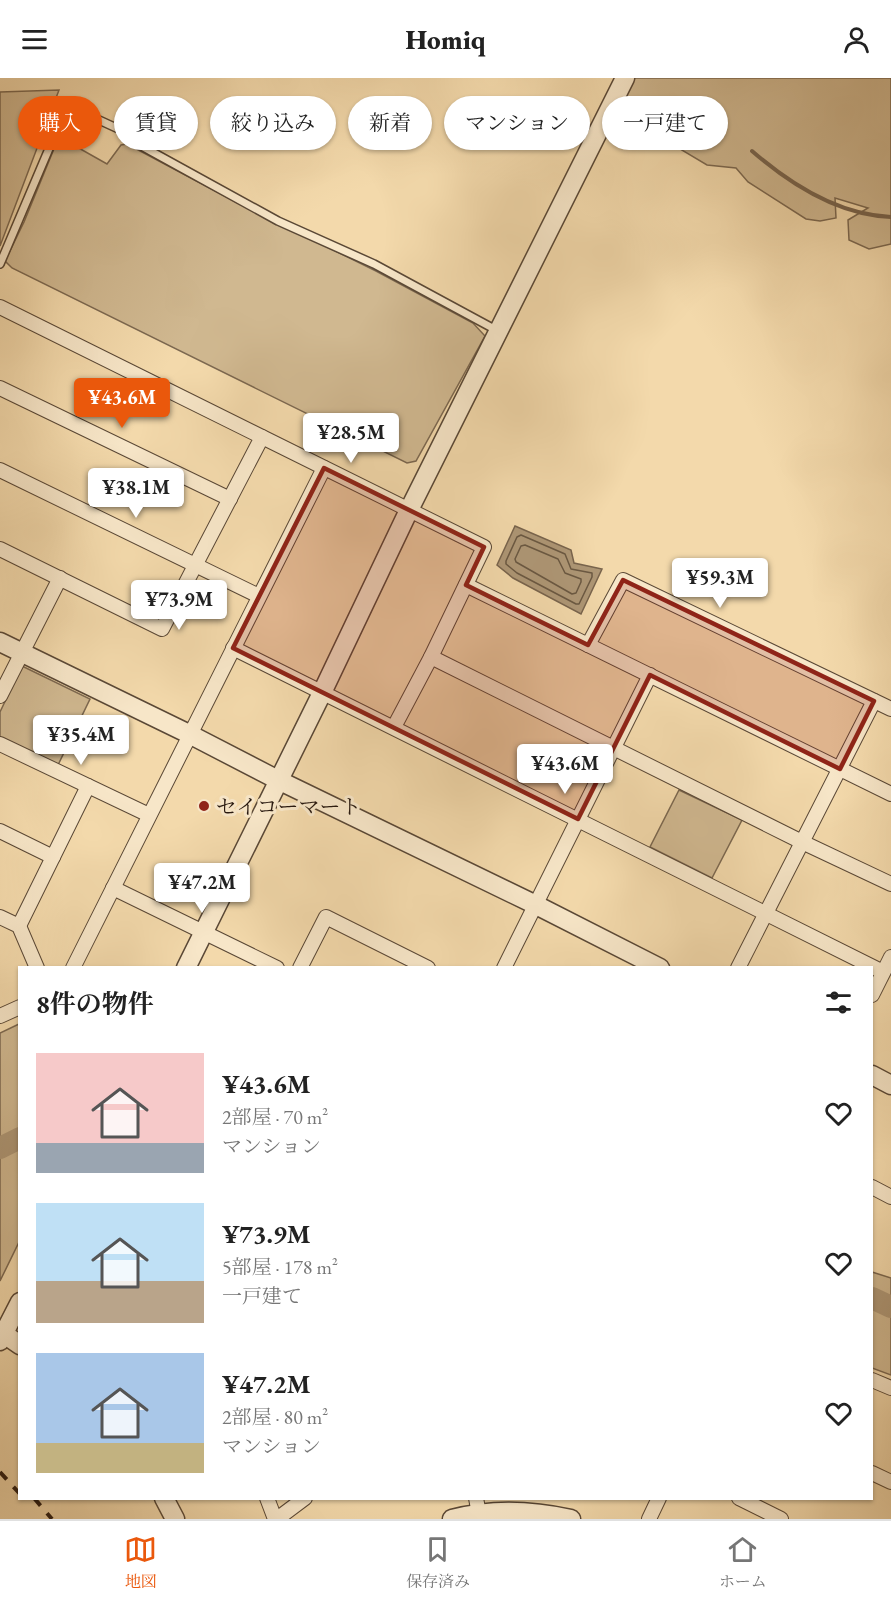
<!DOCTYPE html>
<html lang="ja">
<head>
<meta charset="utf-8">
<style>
  body { margin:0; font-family:"EB Garamond","Noto Serif JP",serif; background:#f2f2f2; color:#222; height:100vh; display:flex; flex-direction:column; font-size:22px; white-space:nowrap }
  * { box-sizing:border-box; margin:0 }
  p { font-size:20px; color:#767676 }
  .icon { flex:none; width:33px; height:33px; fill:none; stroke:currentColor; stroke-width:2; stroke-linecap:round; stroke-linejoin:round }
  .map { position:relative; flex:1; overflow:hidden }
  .details { position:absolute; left:18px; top:888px; width:855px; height:534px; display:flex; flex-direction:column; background:#fff; border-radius:0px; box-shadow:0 2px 4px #0004 }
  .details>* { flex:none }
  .top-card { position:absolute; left:18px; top:18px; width:855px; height:54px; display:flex; gap:12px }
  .price { position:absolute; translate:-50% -51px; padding:0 14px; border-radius:6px; background:#fff; color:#222; font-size:20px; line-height:39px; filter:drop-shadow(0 2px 3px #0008) }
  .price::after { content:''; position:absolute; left:50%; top:36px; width:18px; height:14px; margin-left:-9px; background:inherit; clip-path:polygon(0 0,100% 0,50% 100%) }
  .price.selected { background:#ea580c; color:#fff }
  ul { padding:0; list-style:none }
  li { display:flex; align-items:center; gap:18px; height:150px; padding:0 18px }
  li span { display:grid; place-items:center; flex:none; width:168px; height:120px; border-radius:0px; color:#555 }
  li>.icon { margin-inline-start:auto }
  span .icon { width:72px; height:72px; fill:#fffc; stroke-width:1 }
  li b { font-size:26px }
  h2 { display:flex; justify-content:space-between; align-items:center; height:72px; padding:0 18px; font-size:26px }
  .tag { padding:0 21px; border-radius:27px; background:#fff; box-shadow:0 2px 4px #0004; font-size:21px; line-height:54px }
  .tag.selected { background:#ea580c; color:#fff }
  header { display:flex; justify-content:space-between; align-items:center; height:78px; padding:0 18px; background:#fff; font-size:27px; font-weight:800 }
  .tab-bar { display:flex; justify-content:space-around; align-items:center; height:84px; border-top:2px solid #e0e0e0; background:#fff; font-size:16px; color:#767676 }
  .tab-bar a { display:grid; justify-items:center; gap:3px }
  .tab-bar .selected { color:#ea580c }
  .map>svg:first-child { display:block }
</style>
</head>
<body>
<header><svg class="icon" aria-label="menu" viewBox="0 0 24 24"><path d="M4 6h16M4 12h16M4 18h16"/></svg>Homiq<svg class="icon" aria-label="person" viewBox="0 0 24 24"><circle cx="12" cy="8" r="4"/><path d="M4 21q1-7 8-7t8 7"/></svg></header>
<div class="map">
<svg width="891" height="1441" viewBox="0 0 891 1441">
  <rect width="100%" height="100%" fill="#f3d9ab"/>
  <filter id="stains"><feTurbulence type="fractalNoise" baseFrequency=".00333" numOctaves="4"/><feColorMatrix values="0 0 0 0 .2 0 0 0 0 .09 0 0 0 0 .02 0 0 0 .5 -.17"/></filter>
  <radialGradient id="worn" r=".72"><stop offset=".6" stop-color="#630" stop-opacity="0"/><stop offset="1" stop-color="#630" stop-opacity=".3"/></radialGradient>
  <g fill="#d0b890" stroke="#7c6850" stroke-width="1.5">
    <polygon points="634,0 891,0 891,166 869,171 849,162 848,142 868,130 835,120 836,140 820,143 806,141 748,104 736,90 707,87 680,71 649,43 629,38 619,27"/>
    <polygon points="59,12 0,168 0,14"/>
    <polygon points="61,60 107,86 121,67 127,66 238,125 376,193 473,245 485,258 416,383 407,385 12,190 5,183 24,144 56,66"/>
    <polygon points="22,588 90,621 58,687 0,659 0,634"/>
    <polygon points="679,712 742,742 712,800 650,769"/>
    <polygon points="19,946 19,1164 0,1203 0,955"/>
    <polygon points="872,1194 891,1200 891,1297 872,1290"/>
  </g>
  <polygon fill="#ae9776" stroke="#78644d" stroke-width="1.5" points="515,448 571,472 574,485 602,491 581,536 513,500 497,487"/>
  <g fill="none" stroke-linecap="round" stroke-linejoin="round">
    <g stroke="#6a5842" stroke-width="1.5">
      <polygon points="521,457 565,476 571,491 592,495 592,499 579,526 576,526 517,495 506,486 506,483 517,459"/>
      <polygon points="525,467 558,481 565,495 581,501 581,504 576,515 572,516 516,484 515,481 521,468"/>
    </g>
    <path stroke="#78644d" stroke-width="4" d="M752,73C790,106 839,137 891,139"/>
    <g stroke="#ae9776" stroke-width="22">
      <polyline points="0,1070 20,1060"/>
      <polyline points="872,1220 891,1229"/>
    </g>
    <g stroke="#5a4836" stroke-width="10">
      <polyline id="service" points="0,186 65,33 74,31 99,42 123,53 136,65 278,143 374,186 498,253"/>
    </g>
    <g stroke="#5a4836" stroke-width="16">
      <g id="minor">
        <polyline points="0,229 484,469 431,579 394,649"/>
        <polyline points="0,310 230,421"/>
        <polyline points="0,392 259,518"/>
        <polyline points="0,471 162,551 262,359"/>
        <polyline points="466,507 891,716"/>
        <polyline points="588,567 623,502 891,631"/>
        <polyline points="233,570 883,894"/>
        <polyline points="431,579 802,764 891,806"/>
        <polyline points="0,618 60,500"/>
        <polyline points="0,666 149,737"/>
        <polyline points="0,753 53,779"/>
        <polyline points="113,810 277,890"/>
        <polyline points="0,839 19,848 37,890"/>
        <polyline points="19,848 88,708"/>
        <polyline points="73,890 324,390"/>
        <polyline points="300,890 326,839 428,890"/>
        <polyline points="504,890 650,597"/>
        <polyline points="738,890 874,623"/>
        <polyline points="872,917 891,879"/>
        <polyline points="0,938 20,929"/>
        <polyline points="872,1109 891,1119"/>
        <polyline points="872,1302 891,1310"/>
        <polyline points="872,1395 891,1404"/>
        <polyline points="267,1420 275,1441"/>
        <polyline points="476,1420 479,1436"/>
        <polyline points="739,1420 781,1441"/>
        <polyline points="277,1441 305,1420"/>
        <polyline points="649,1441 659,1420"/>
      </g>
    </g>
    <g stroke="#5a4836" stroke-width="21">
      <g id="tertiary">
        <polyline points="0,564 189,656 278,702 536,827 660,890"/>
        <polyline points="186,890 319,621 409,432 625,0"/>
        <polyline points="872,997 891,1007"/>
        <polyline points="4,1256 20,1267"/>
        <polyline points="0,1263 20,1224"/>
        <polyline points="164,1420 175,1441"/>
        <path d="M452,1441C493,1430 531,1432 571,1441"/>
      </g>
    </g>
    <use href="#service" stroke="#f7e6c8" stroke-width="7"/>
    <use href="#minor" stroke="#f7e6c8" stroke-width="14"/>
    <use href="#tertiary" stroke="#f7e6c8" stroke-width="18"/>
    <g stroke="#27180f" stroke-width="4" stroke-dasharray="10 10" stroke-linecap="butt">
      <polyline points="0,1394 20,1416"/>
      <polyline points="34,1420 52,1441"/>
    </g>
  </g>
  <path fill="#8f2418" fill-opacity="0.2" stroke="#8f2418" stroke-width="4.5" stroke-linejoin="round" d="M324,390L484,469L466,507L588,567L623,502L874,623L840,691L650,597L578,741L233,570Z"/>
  <circle fill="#8f2418" stroke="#f7e6c8" stroke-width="2" cx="204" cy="728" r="6"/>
  <g text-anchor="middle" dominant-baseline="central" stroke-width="6" stroke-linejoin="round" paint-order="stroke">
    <g font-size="21" fill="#27180f" stroke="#f7e6c8" text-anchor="start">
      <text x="216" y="728">セイコーマート</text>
    </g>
  </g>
  <rect width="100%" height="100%" filter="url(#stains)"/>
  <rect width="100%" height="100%" fill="url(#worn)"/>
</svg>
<b class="price selected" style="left:122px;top:351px">¥43.6M</b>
<b class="price" style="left:351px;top:386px">¥28.5M</b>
<b class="price" style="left:136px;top:441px">¥38.1M</b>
<b class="price" style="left:720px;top:531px">¥59.3M</b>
<b class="price" style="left:179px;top:553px">¥73.9M</b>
<b class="price" style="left:81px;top:688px">¥35.4M</b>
<b class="price" style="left:565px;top:717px">¥43.6M</b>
<b class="price" style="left:202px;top:836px">¥47.2M</b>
<div class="top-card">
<a class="tag selected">購入</a>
<a class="tag">賃貸</a>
<a class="tag">絞り込み</a>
<a class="tag">新着</a>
<a class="tag">マンション</a>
<a class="tag">一戸建て</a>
</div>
<section class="details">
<h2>8件の物件<svg class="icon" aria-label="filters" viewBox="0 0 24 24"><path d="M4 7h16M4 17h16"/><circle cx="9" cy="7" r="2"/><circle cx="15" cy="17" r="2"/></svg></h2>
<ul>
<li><span style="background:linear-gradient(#f6c9c9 75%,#9aa5b1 0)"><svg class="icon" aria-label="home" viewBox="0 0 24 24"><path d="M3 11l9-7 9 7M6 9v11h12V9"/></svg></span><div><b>¥43.6M</b><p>2部屋 · 70 m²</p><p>マンション</p></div><svg class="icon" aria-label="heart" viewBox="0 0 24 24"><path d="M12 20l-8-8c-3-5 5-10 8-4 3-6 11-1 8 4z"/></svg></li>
<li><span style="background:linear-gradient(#bfe0f5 65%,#b9a48a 0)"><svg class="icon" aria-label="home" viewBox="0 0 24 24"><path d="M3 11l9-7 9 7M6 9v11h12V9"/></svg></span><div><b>¥73.9M</b><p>5部屋 · 178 m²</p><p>一戸建て</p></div><svg class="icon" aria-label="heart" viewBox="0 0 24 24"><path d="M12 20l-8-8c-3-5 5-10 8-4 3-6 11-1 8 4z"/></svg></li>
<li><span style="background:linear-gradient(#a9c7e8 75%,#c2b280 0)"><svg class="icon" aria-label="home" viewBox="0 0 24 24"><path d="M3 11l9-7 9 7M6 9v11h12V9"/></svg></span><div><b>¥47.2M</b><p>2部屋 · 80 m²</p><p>マンション</p></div><svg class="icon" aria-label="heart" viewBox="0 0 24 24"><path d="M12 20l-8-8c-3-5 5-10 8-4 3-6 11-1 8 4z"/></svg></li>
</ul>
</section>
</div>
<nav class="tab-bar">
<a class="selected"><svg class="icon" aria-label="map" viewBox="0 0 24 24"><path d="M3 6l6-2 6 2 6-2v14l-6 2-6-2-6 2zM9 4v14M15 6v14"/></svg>地図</a>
<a><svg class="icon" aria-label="saved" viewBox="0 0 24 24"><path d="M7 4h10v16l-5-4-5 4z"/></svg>保存済み</a>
<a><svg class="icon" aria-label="home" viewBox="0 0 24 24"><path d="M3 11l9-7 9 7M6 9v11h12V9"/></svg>ホーム</a>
</nav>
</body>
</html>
